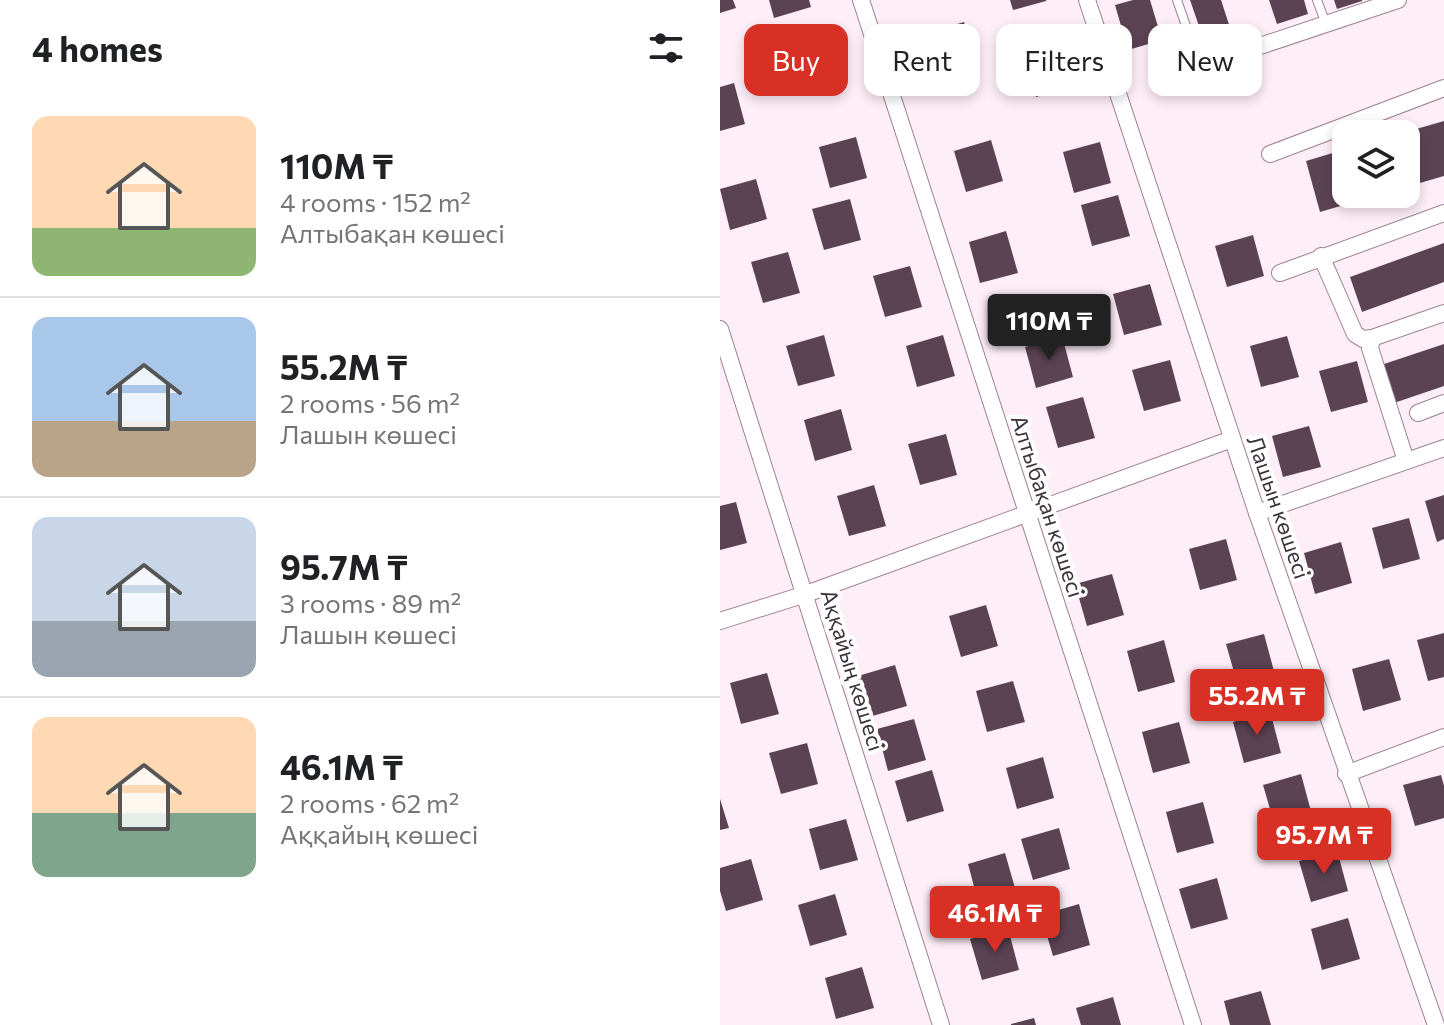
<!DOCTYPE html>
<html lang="en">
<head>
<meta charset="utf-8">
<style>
  body { margin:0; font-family:Commissioner,sans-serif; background:#f2f2f2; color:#202124; height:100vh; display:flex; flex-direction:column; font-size:30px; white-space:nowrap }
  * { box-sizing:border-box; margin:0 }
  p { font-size:26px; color:#757577 }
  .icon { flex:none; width:44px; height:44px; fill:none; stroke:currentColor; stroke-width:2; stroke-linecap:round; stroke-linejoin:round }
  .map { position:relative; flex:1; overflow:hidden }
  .drawer { display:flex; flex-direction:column; background:#fff; width:720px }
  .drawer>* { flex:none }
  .guide { position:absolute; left:24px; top:24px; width:580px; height:72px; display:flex; gap:16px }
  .buttons { position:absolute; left:612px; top:120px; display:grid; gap:16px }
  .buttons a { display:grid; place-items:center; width:88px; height:88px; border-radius:16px; background:#fff; box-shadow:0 4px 12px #0003; font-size:40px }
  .price { position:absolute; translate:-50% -68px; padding:0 18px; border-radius:8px; background:#d93025; color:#fff; font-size:26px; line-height:52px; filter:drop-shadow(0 2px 4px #0008) }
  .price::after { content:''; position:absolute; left:50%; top:48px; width:24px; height:18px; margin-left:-12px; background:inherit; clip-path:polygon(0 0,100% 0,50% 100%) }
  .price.selected { background:#222; color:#fff }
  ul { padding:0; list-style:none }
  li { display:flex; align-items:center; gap:24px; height:200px; padding:0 32px }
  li+li { border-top:2px solid #e0e0e0 }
  li span { display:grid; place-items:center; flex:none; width:224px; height:160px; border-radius:16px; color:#555 }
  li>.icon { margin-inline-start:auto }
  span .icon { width:96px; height:96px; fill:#fffc; stroke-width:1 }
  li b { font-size:34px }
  h2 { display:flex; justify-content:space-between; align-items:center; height:96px; padding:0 32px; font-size:34px }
  .pill { padding:0 28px; border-radius:16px; background:#fff; box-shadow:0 4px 12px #0003; font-size:28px; line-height:72px }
  .pill.selected { background:#d93025; color:#fff }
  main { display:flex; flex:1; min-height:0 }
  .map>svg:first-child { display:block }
</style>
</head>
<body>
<main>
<section class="drawer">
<h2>4 homes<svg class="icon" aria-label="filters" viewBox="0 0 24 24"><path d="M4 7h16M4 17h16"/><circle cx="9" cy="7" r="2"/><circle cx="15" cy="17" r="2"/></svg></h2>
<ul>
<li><span style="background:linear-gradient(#ffd9b3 70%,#8fb573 0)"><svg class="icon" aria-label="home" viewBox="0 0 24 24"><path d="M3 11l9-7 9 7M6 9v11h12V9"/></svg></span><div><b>110M ₸</b><p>4 rooms · 152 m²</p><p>Алтыбақан көшесі</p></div></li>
<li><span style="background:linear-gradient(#a9c7e8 65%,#b9a48a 0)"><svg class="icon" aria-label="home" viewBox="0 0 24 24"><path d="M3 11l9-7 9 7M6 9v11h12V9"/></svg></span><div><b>55.2M ₸</b><p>2 rooms · 56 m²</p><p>Лашын көшесі</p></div></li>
<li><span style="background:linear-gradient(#c9d6e8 65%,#9aa5b1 0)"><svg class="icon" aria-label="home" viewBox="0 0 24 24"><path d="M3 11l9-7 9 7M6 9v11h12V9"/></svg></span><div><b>95.7M ₸</b><p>3 rooms · 89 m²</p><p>Лашын көшесі</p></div></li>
<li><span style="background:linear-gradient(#ffd9b3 60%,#7fa58c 0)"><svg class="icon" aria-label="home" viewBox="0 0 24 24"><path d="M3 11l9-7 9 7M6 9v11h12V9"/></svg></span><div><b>46.1M ₸</b><p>2 rooms · 62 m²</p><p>Аққайың көшесі</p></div></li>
</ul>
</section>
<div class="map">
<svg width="724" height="1025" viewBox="0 0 724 1025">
  <rect width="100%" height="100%" fill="#feeef8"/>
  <g fill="#5c4354">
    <polygon points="0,0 13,0 16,8 0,13"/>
    <polygon points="49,0 89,0 91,7 54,18"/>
    <polygon points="290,0 326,0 326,1 293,10"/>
    <polygon points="413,0 430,0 442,40 408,50 395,5"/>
    <polygon points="470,0 501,0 515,43 488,52"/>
    <polygon points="549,0 584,0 588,14 557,24"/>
    <polygon points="614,0 642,0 642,1 617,9"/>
    <polygon points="244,22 256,63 218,74 207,33"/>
    <polygon points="117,36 128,77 91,88 80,47"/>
    <polygon points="342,45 353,86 316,97 304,56"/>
    <polygon points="14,83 25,124 0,131 0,87"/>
    <polygon points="724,121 724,176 686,187 686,132"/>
    <polygon points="136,137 147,178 110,188 99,147"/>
    <polygon points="271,140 283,181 246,192 234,151"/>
    <polygon points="380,142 391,183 354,193 343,152"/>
    <polygon points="626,149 626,194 658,195 600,212 586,161"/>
    <polygon points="36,179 47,219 10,230 0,189"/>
    <polygon points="398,195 410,236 372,246 361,205"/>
    <polygon points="130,199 141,240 104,250 92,209"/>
    <polygon points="286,231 298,273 260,283 249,242"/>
    <polygon points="533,235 544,276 507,287 495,246"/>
    <polygon points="724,243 724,282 642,312 630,277"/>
    <polygon points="68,252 80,293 43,303 31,262"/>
    <polygon points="190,266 202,307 165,317 153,276"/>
    <polygon points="430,284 442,325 404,335 393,294"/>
    <polygon points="104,335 115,376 78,386 66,346"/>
    <polygon points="223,335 235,376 197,387 186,346"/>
    <polygon points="342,336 353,377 316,388 305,347"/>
    <polygon points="567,336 579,377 541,387 530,346"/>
    <polygon points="724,344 724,386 674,403 661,365"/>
    <polygon points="450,360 461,401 424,411 412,370"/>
    <polygon points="637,361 648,402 611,412 599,371"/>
    <polygon points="363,397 375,438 338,448 326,407"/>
    <polygon points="121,409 132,450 95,461 84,420"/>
    <polygon points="589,426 601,467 563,477 552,436"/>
    <polygon points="226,434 237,475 200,485 188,444"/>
    <polygon points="154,485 166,526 129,536 117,496"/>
    <polygon points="724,495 724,539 717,542 705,501"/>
    <polygon points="16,502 27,543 0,550 0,506"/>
    <polygon points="689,518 700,559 663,569 652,528"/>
    <polygon points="506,539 517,580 480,590 469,549"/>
    <polygon points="621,542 632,583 595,594 584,553"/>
    <polygon points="392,574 404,615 367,626 355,584"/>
    <polygon points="266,605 278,646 241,657 229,616"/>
    <polygon points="724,633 724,677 708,681 697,640"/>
    <polygon points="544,634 555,675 518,686 506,644"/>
    <polygon points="444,640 455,682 418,692 407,651"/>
    <polygon points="669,659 681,700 643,711 632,669"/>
    <polygon points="175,665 187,706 149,717 138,676"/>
    <polygon points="47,673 59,714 21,724 10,683"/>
    <polygon points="293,681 305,722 267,732 256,691"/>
    <polygon points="550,711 561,753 524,763 513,722"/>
    <polygon points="194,719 206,760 168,771 157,729"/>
    <polygon points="459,722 470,763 433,773 422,732"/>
    <polygon points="87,743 98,784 61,794 49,753"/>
    <polygon points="323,757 334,798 297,809 286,768"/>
    <polygon points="212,770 224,811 187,822 175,781"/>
    <polygon points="581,774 592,815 555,826 543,785"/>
    <polygon points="721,775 724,786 724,818 695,826 683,785"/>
    <polygon points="0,799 9,828 0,830"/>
    <polygon points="483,802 494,843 457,853 446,812"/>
    <polygon points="126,819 138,860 100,870 89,829"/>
    <polygon points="339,828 350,869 313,880 301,839"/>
    <polygon points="617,850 628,891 591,902 579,861"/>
    <polygon points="285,853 297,895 259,905 248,864"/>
    <polygon points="31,859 43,900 6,911 0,891 0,868"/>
    <polygon points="497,878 508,919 471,929 459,889"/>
    <polygon points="115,894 127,935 90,946 78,905"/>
    <polygon points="359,904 370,945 333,956 321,915"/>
    <polygon points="628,918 640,959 602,970 591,929"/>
    <polygon points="288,928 299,970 262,980 250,939"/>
    <polygon points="142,967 154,1008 116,1019 105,978"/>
    <polygon points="541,991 551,1025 510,1025 504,1001"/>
    <polygon points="393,997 401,1025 361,1025 356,1008"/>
    <polygon points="314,1018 316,1025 291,1025 291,1024"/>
  </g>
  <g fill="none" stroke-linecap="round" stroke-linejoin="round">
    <g stroke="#9c8394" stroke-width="10">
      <g id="lane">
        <polyline points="457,0 480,66"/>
        <polyline points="597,0 606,24"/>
      </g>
    </g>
    <g stroke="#9c8394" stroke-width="18">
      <g id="street">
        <polyline points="141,0 473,1025"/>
        <polyline points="367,0 537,513 716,1025"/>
        <polyline points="480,66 678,0"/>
        <polyline points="550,154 724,88"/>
        <polyline points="601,256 635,334 643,339 652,338 724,313"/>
        <polyline points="560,273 724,213"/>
        <polyline points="0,329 221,1025"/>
        <polyline points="652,338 650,348 686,461"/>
        <polyline points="698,413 724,403"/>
        <polyline points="537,513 724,448"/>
        <polyline points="0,621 86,594 512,439"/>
        <polyline points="626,774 724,737"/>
      </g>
    </g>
    <use href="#lane" stroke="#fff" stroke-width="8"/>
    <use href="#street" stroke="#fff" stroke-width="16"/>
  </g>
  <g text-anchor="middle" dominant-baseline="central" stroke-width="8" stroke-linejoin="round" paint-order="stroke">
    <g font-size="22" fill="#3c3239" stroke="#fff">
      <text transform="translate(328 506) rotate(72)">Алтыбақан көшесі</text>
      <text transform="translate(559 507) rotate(71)">Лашын көшесі</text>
      <text transform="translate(133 670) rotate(73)">Аққайың көшесі</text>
    </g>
  </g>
</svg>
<div class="buttons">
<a><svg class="icon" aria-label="layers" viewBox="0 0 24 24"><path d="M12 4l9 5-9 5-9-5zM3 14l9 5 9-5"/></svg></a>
</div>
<b class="price selected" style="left:329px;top:362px">110M ₸</b>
<b class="price" style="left:537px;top:737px">55.2M ₸</b>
<b class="price" style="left:604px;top:876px">95.7M ₸</b>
<b class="price" style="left:275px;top:954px">46.1M ₸</b>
<div class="guide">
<a class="pill selected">Buy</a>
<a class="pill">Rent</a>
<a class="pill">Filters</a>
<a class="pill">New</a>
</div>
</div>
</main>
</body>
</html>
